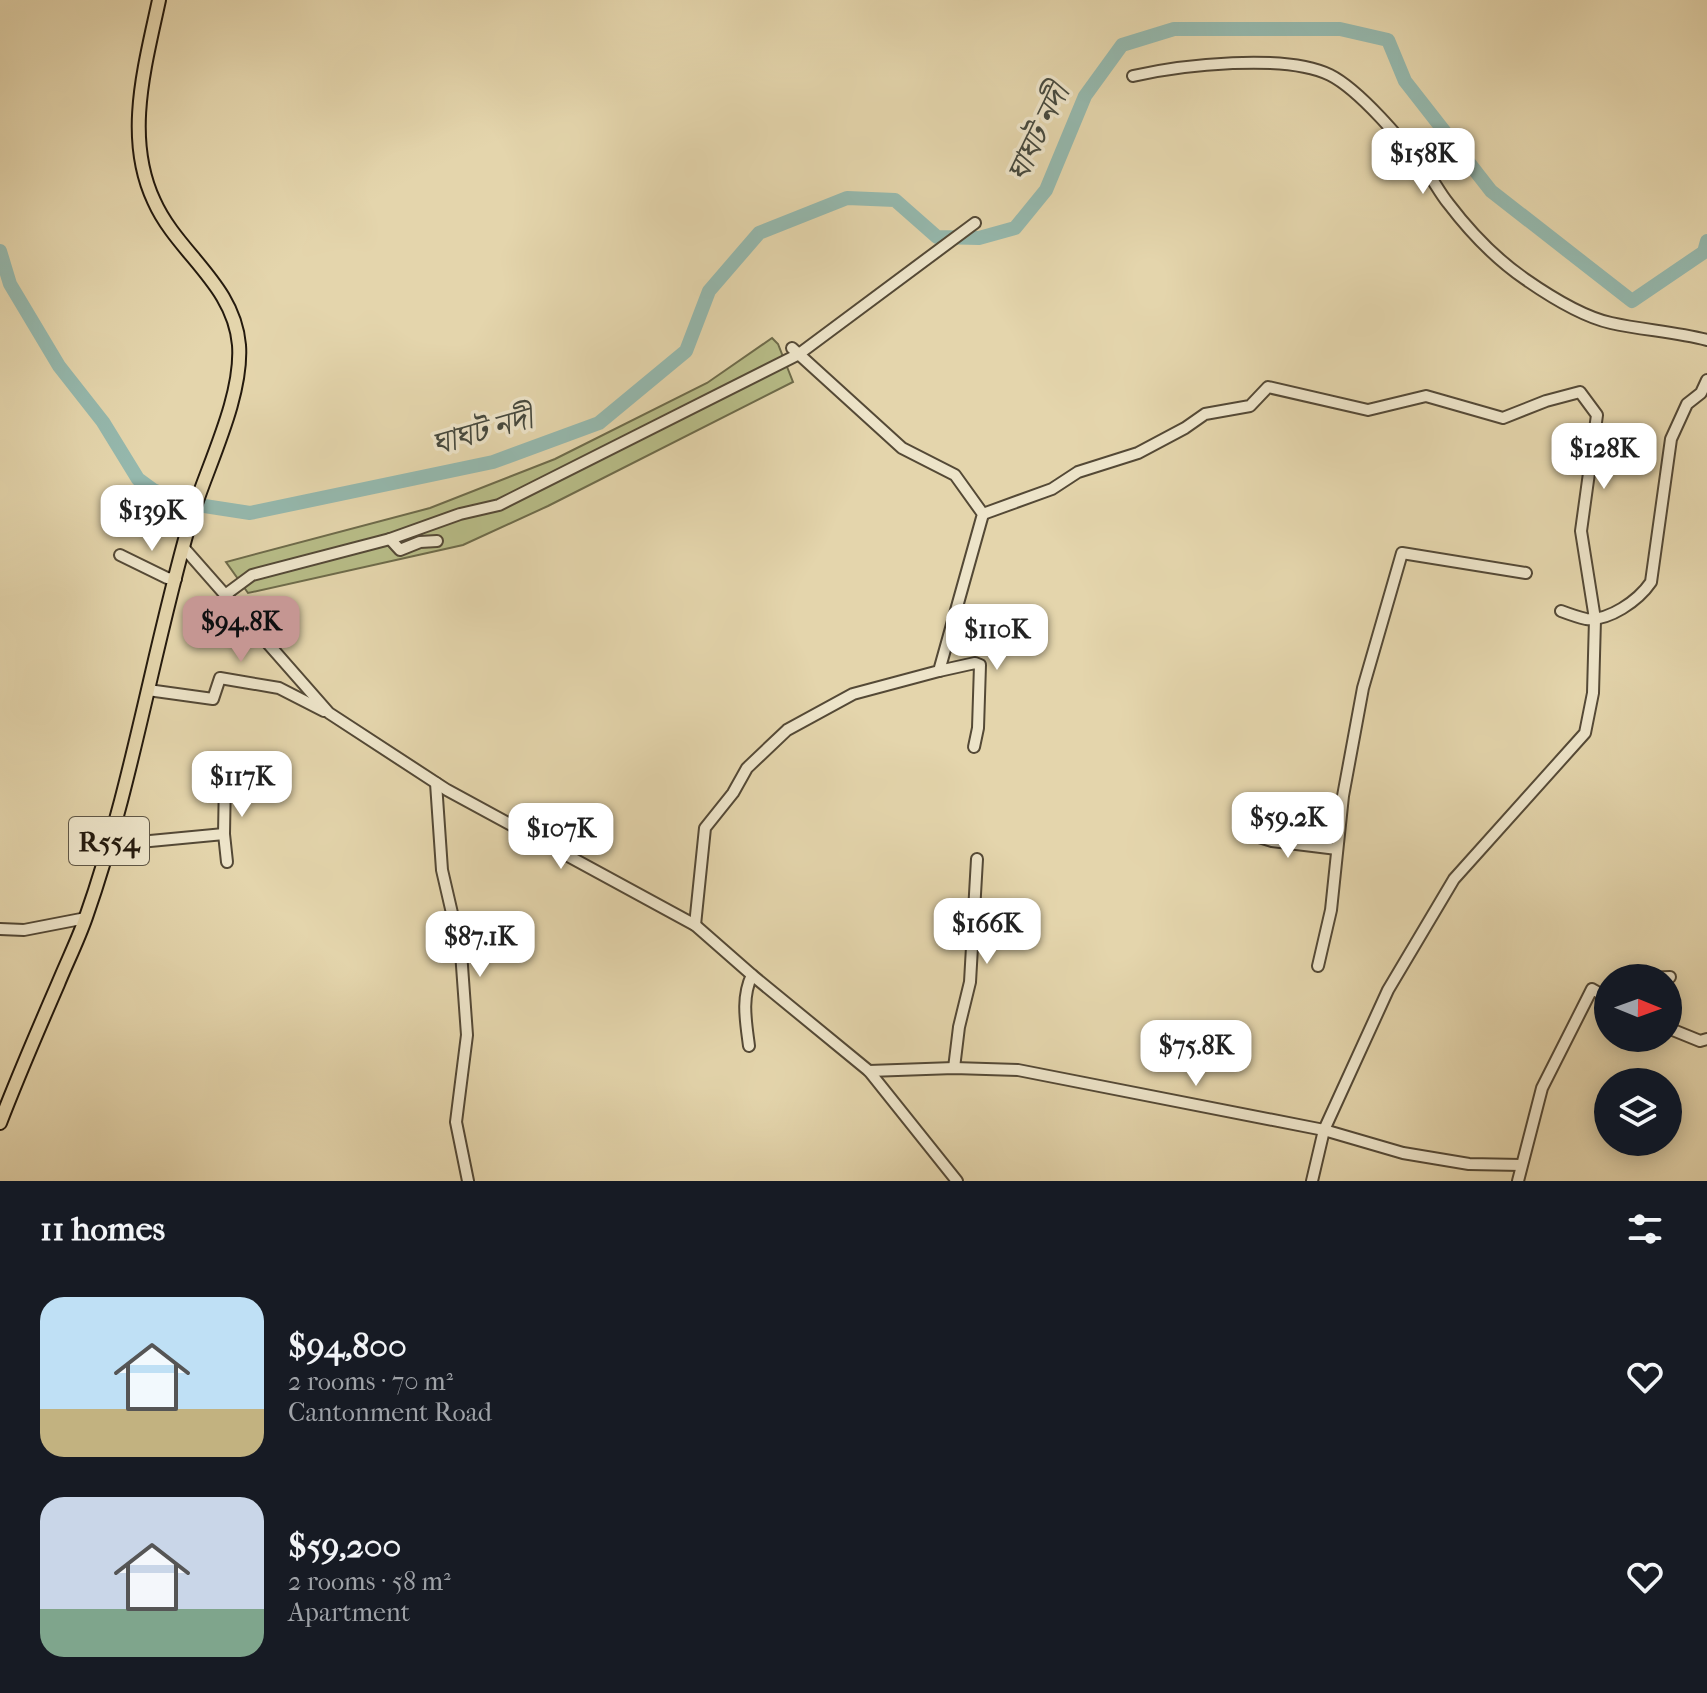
<!DOCTYPE html>
<html lang="en">
<head>
<meta charset="utf-8">
<style>
  body { margin:0; font-family:"IM FELL French Canon","Noto Serif Bengali",serif; background:#20242c; color:#f1f3f6; height:100vh; display:flex; flex-direction:column; font-size:30px; white-space:nowrap }
  * { box-sizing:border-box; margin:0 }
  p { font-size:26px; color:#9ea1a6 }
  .icon { flex:none; width:44px; height:44px; fill:none; stroke:currentColor; stroke-width:2; stroke-linecap:round; stroke-linejoin:round }
  .map { position:relative; height:1181px; overflow:hidden }
  .panel { display:flex; flex-direction:column; background:#171b24; flex:1 }
  .panel>* { flex:none }
  .needle { width:52px; rotate:91deg }
  .buttons { position:absolute; left:1594px; top:964px; display:grid; gap:16px }
  .buttons a { display:grid; place-items:center; width:88px; height:88px; border-radius:50%; background:#171b24; box-shadow:0 4px 20px #0003; font-size:40px }
  .price { position:absolute; translate:-50% -68px; padding:0 18px; border-radius:16px; background:#fff; color:#222; font-size:26px; line-height:52px; filter:drop-shadow(0 2px 4px #0008) }
  .price::after { content:''; position:absolute; left:50%; top:48px; width:24px; height:18px; margin-left:-12px; background:inherit; clip-path:polygon(0 0,100% 0,50% 100%) }
  .price.on { background:#c59692; color:#111 }
  ul { padding:0; list-style:none }
  li { display:flex; align-items:center; gap:24px; height:200px; padding:0 40px }
  li span { display:grid; place-items:center; flex:none; width:224px; height:160px; border-radius:24px; color:#555 }
  li>.icon { margin-inline-start:auto }
  span .icon { width:96px; height:96px; fill:#fffc; stroke-width:1 }
  li b { font-size:34px }
  h2 { display:flex; justify-content:space-between; align-items:center; height:96px; padding:0 40px; font-size:34px }
  .map>svg:first-child { display:block }
</style>
</head>
<body>
<div class="map">
<svg width="1707" height="1181" viewBox="0 0 1707 1181">
  <rect width="100%" height="100%" fill="#e4d5ac"/>
  <filter id="stains"><feTurbulence type="fractalNoise" baseFrequency=".0025" numOctaves="4"/><feColorMatrix values="0 0 0 0 .2 0 0 0 0 .09 0 0 0 0 .02 0 0 0 .5 -.17"/></filter>
  <radialGradient id="worn" r=".72"><stop offset=".6" stop-color="#630" stop-opacity="0"/><stop offset="1" stop-color="#630" stop-opacity=".3"/></radialGradient>
  <polygon fill="#b7bc87" stroke="#6e6b4a" stroke-width="2" points="772,338 778,344 793,382 548,506 463,545 248,593 226,562 430,508 555,459 707,383"/>
  <g fill="none" stroke-linecap="round" stroke-linejoin="round">
    <polyline stroke="#95b8ad" stroke-width="14" points="0,251 10,284 59,366 103,422 138,479 153,490 185,503 250,513 493,462 599,423 686,351 709,291 759,233 847,198 895,200 937,237 979,238 1015,228 1046,190 1085,96 1122,45 1174,29 1340,29 1388,40 1405,81 1491,191 1632,301 1704,252 1707,241"/>
    <g stroke="#544936" stroke-width="14">
      <g id="minor">
        <path d="M1133,76C1181,65 1285,53 1330,75C1360,90 1402,141 1424,168C1433,179 1439,192 1448,203C1470,232 1496,259 1525,279C1548,295 1584,317 1611,323C1643,330 1676,332 1707,340"/>
        <polyline points="983,514 1052,489 1078,472 1138,453 1185,428 1205,414 1250,406 1268,387 1368,410 1426,396 1503,418 1546,401 1580,392 1597,415 1581,531 1595,619 1593,693 1585,733 1454,879 1388,990 1324,1130 1312,1181"/>
        <polyline points="437,541 420,542 400,550 390,539 460,514 499,505 799,354 975,223"/>
        <polyline points="184,548 329,713 447,790 695,925 752,975 869,1071 957,1181"/>
        <polyline points="120,555 167,578 176,579"/>
        <polyline points="225,595 252,575 390,539"/>
        <path d="M1561,611C1569,614 1577,617 1586,619C1609,621 1638,601 1651,582L1671,439L1687,404L1701,393L1707,380"/>
        <polyline points="939,671 975,663 980,665 978,728 974,747"/>
        <polyline points="148,690 213,699 220,678 279,688 324,711"/>
        <polyline points="225,777 224,834 227,862"/>
        <polyline points="436,783 442,870 461,952 467,1035 456,1122 468,1181"/>
        <polyline points="1246,833 1272,841 1337,849"/>
        <polyline points="108,845 224,834"/>
        <polyline points="695,925 705,828 733,793 747,768 787,730 853,694 939,671 983,514 955,475 902,448 792,348"/>
        <polyline points="0,929 24,930 86,918"/>
        <polyline points="1318,966 1331,910 1343,796 1363,688 1402,553 1526,573"/>
        <polyline points="1645,978 1670,977"/>
        <polyline points="1668,1028 1700,1041 1707,1039"/>
        <path d="M749,1046C746,1022 741,998 752,975"/>
        <polyline points="954,1068 959,1027 970,982 977,859"/>
        <polyline points="869,1071 954,1068 1018,1070 1324,1130 1403,1153 1469,1164 1521,1165"/>
        <polyline points="1518,1181 1542,1088 1592,989 1608,998"/>
      </g>
    </g>
    <g stroke="#241a0e" stroke-width="16">
      <path id="major" d="M0,1123C18,1076 38,1030 58,984C67,962 78,940 86,917C131,789 152,655 189,525C204,472 243,400 239,345C234,284 177,253 154,201C124,137 145,66 159,0"/>
    </g>
    <use href="#minor" stroke="#ede4c9" stroke-width="10"/>
    <use href="#major" stroke="#e4d5ac" stroke-width="12"/>
  </g>
  <g text-anchor="middle" dominant-baseline="central" stroke-width="7" stroke-linejoin="round" paint-order="stroke">
    <rect fill="#ede4c9" stroke="#605746" stroke-width="2" x="69" y="817" width="80" height="48" rx="6"/>
    <g font-size="28" font-weight="bold" fill="#241a0e">
      <text x="109" y="841">R554</text>
    </g>
    <g font-size="32" font-style="italic" fill="#46493e" stroke="#ede4c9">
      <text transform="translate(1038 133) rotate(-64)">ঘাঘট নদী</text>
      <text transform="translate(482 431) rotate(-16)">ঘাঘট নদী</text>
    </g>
  </g>
  <rect width="100%" height="100%" filter="url(#stains)"/>
  <rect width="100%" height="100%" fill="url(#worn)"/>
</svg>
<div class="buttons">
<a><svg class="needle" viewBox="-14 -14 28 28"><path d="M0-13l5 13h-10z" fill="#e53935"/><path d="M0 13l5-13h-10z" fill="#9ea1a6"/></svg></a>
<a><svg class="icon" aria-label="layers" viewBox="0 0 24 24"><path d="M12 4l9 5-9 5-9-5zM3 14l9 5 9-5"/></svg></a>
</div>
<b class="price" style="left:1423px;top:196px">$158K</b>
<b class="price" style="left:1604px;top:491px">$128K</b>
<b class="price" style="left:152px;top:553px">$139K</b>
<b class="price on" style="left:241px;top:664px">$94.8K</b>
<b class="price" style="left:997px;top:672px">$110K</b>
<b class="price" style="left:242px;top:819px">$117K</b>
<b class="price" style="left:1288px;top:860px">$59.2K</b>
<b class="price" style="left:561px;top:871px">$107K</b>
<b class="price" style="left:987px;top:966px">$166K</b>
<b class="price" style="left:480px;top:979px">$87.1K</b>
<b class="price" style="left:1196px;top:1088px">$75.8K</b>
</div>
<section class="panel">
<h2>11 homes<svg class="icon" aria-label="filters" viewBox="0 0 24 24"><path d="M4 7h16M4 17h16"/><circle cx="9" cy="7" r="2"/><circle cx="15" cy="17" r="2"/></svg></h2>
<ul>
<li><span style="background:linear-gradient(#bfe0f5 70%,#c2b280 0)"><svg class="icon" aria-label="home" viewBox="0 0 24 24"><path d="M3 11l9-7 9 7M6 9v11h12V9"/></svg></span><div><b>$94,800</b><p>2 rooms · 70 m²</p><p>Cantonment Road</p></div><svg class="icon" aria-label="heart" viewBox="0 0 24 24"><path d="M12 20l-8-8c-3-5 5-10 8-4 3-6 11-1 8 4z"/></svg></li>
<li><span style="background:linear-gradient(#c9d6e8 70%,#7fa58c 0)"><svg class="icon" aria-label="home" viewBox="0 0 24 24"><path d="M3 11l9-7 9 7M6 9v11h12V9"/></svg></span><div><b>$59,200</b><p>2 rooms · 58 m²</p><p>Apartment</p></div><svg class="icon" aria-label="heart" viewBox="0 0 24 24"><path d="M12 20l-8-8c-3-5 5-10 8-4 3-6 11-1 8 4z"/></svg></li>
</ul>
</section>
</body>
</html>
